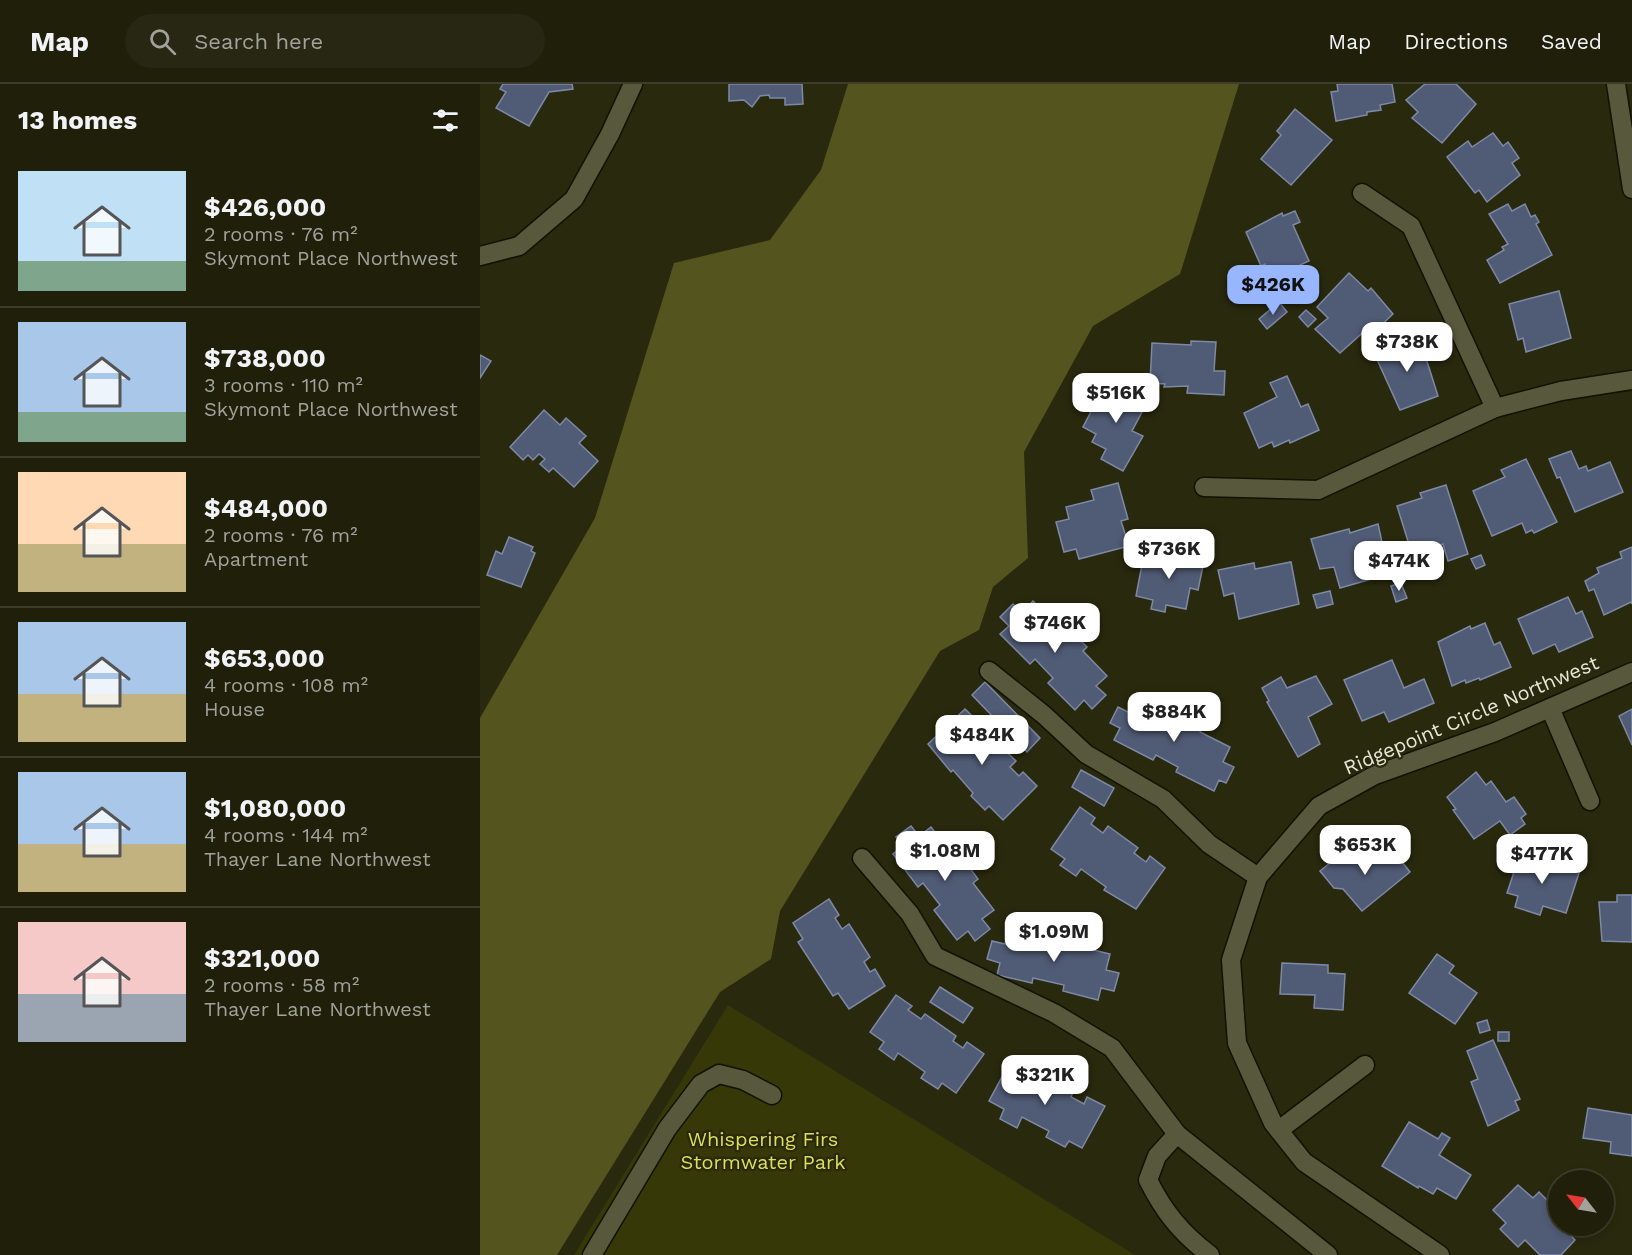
<!DOCTYPE html>
<html lang="en">
<head>
<meta charset="utf-8">
<style>
  body { margin:0; font-family:"Work Sans",sans-serif; background:#272713; color:#f1f3f6; height:100vh; display:flex; flex-direction:column; font-size:22px; white-space:nowrap }
  * { box-sizing:border-box; margin:0 }
  p { font-size:20px; color:#a1a29c }
  .icon { flex:none; width:33px; height:33px; fill:none; stroke:currentColor; stroke-width:2; stroke-linecap:round; stroke-linejoin:round }
  .map { position:relative; flex:1; overflow:hidden }
  .panel { display:flex; flex-direction:column; background:#1f1f0a; width:480px }
  .panel>* { flex:none }
  .needle { width:39px; rotate:301deg }
  .fabs { position:absolute; left:1068px; top:1086px; display:grid; gap:12px }
  .fabs a { display:grid; place-items:center; width:66px; height:66px; border-radius:50%; background:#1f1f0a; box-shadow:0 3px 9px #0003,0 0 0 2px #3c3d2b; font-size:30px }
  .price { position:absolute; translate:-50% -51px; padding:0 14px; border-radius:12px; background:#fff; color:#222; font-size:20px; line-height:39px; filter:drop-shadow(0 2px 3px #0008) }
  .price::after { content:''; position:absolute; left:50%; top:36px; width:18px; height:14px; margin-left:-9px; background:inherit; clip-path:polygon(0 0,100% 0,50% 100%) }
  .price.active { background:#98b6fd; color:#111 }
  ul { padding:0; list-style:none }
  li { display:flex; align-items:center; gap:18px; height:150px; padding:0 18px }
  li+li { border-top:2px solid #3c3d2b }
  li span { display:grid; place-items:center; flex:none; width:168px; height:120px; border-radius:0px; color:#555 }
  li>.icon { margin-inline-start:auto }
  span .icon { width:72px; height:72px; fill:#fffc; stroke-width:1 }
  li b { font-size:26px }
  h2 { display:flex; justify-content:space-between; align-items:center; height:72px; padding:0 18px; font-size:26px }
  header { display:flex; align-items:center; gap:36px; box-sizing:border-box; height:84px; padding:0 30px; background:#1f1f0a; border-bottom:2px solid #3c3d2b }
  header strong { font-size:28px }
  nav { display:flex; gap:33px; margin-inline-start:auto; font-size:21px }
  .search { width:420px; height:54px; background:#272713; display:flex; align-items:center; gap:15px; box-sizing:border-box; padding:0 21px; border-radius:33px; color:#a1a29c; font-size:22px }
  main { display:flex; flex:1; min-height:0 }
  .map>svg:first-child { display:block }
</style>
</head>
<body>
<header>
<strong>Map</strong>
<div class="search"><svg class="icon" aria-label="search" viewBox="0 0 24 24"><circle cx="10" cy="10" r="6"/><path d="M15 15l6 6"/></svg>Search here</div>
<nav><a>Map</a><a>Directions</a><a>Saved</a></nav>
</header>
<main>
<section class="panel">
<h2>13 homes<svg class="icon" aria-label="filters" viewBox="0 0 24 24"><path d="M4 7h16M4 17h16"/><circle cx="9" cy="7" r="2"/><circle cx="15" cy="17" r="2"/></svg></h2>
<ul>
<li><span style="background:linear-gradient(#bfe0f5 75%,#7fa58c 0)"><svg class="icon" aria-label="home" viewBox="0 0 24 24"><path d="M3 11l9-7 9 7M6 9v11h12V9"/></svg></span><div><b>$426,000</b><p>2 rooms · 76 m²</p><p>Skymont Place Northwest</p></div></li>
<li><span style="background:linear-gradient(#a9c7e8 75%,#7fa58c 0)"><svg class="icon" aria-label="home" viewBox="0 0 24 24"><path d="M3 11l9-7 9 7M6 9v11h12V9"/></svg></span><div><b>$738,000</b><p>3 rooms · 110 m²</p><p>Skymont Place Northwest</p></div></li>
<li><span style="background:linear-gradient(#ffd9b3 60%,#c2b280 0)"><svg class="icon" aria-label="home" viewBox="0 0 24 24"><path d="M3 11l9-7 9 7M6 9v11h12V9"/></svg></span><div><b>$484,000</b><p>2 rooms · 76 m²</p><p>Apartment</p></div></li>
<li><span style="background:linear-gradient(#a9c7e8 60%,#c2b280 0)"><svg class="icon" aria-label="home" viewBox="0 0 24 24"><path d="M3 11l9-7 9 7M6 9v11h12V9"/></svg></span><div><b>$653,000</b><p>4 rooms · 108 m²</p><p>House</p></div></li>
<li><span style="background:linear-gradient(#a9c7e8 60%,#c2b280 0)"><svg class="icon" aria-label="home" viewBox="0 0 24 24"><path d="M3 11l9-7 9 7M6 9v11h12V9"/></svg></span><div><b>$1,080,000</b><p>4 rooms · 144 m²</p><p>Thayer Lane Northwest</p></div></li>
<li><span style="background:linear-gradient(#f6c9c9 60%,#9aa5b1 0)"><svg class="icon" aria-label="home" viewBox="0 0 24 24"><path d="M3 11l9-7 9 7M6 9v11h12V9"/></svg></span><div><b>$321,000</b><p>2 rooms · 58 m²</p><p>Thayer Lane Northwest</p></div></li>
</ul>
</section>
<div class="map">
<svg width="1152" height="1171" viewBox="0 0 1152 1171">
  <rect width="100%" height="100%" fill="#29290e"/>
  <polygon fill="#373808" points="248,921 655,1171 94,1171"/>
  <polygon fill="#54541e" points="368,0 759,0 700,190 613,242 544,368 548,474 513,503 499,546 460,567 300,827 291,875 240,908 77,1171 0,1171 0,634 115,434 194,179 290,156 341,86"/>
  <g fill="#505b75" stroke="#7d89a5" stroke-width="1.5">
    <polygon points="23,0 92,0 93,5 69,8 49,42 16,24 26,8 20,5"/>
    <polygon points="249,0 322,0 323,20 305,21 305,14 290,14 289,11 280,12 272,23 264,16 249,17"/>
    <polygon points="857,0 912,0 915,18 900,21 901,26 887,28 887,31 856,37 851,8 858,7"/>
    <polygon points="945,0 976,0 996,20 962,59 932,34 938,28 926,16"/>
    <polygon points="815,25 852,56 811,101 781,75 801,51 797,47"/>
    <polygon points="1013,49 1023,62 1028,58 1039,74 1032,79 1040,91 1007,118 999,106 995,109 967,73 988,57 992,63"/>
    <polygon points="1028,120 1032,127 1045,120 1051,133 1055,131 1059,138 1056,140 1072,171 1020,199 1007,176 1024,166 1022,163 1028,160 1009,130"/>
    <polygon points="815,127 820,138 813,141 829,177 805,188 804,185 790,191 785,180 781,182 766,148 802,129 803,132"/>
    <polygon points="869,189 888,207 891,204 913,230 893,249 888,244 860,269 835,245 848,234 837,223"/>
    <polygon points="1079,207 1091,254 1046,268 1043,254 1038,256 1029,220"/>
    <polygon points="799,218 807,228 787,245 779,235"/>
    <polygon points="826,226 836,235 828,243 819,233"/>
    <polygon points="939,252 958,312 920,326 894,269"/>
    <polygon points="711,257 736,258 734,287 745,287 744,311 707,309 708,302 684,303 685,300 670,299 672,259 711,261"/>
    <polygon points="0,271 11,277 0,294"/>
    <polygon points="807,292 821,323 828,320 839,346 810,359 809,356 794,363 792,358 779,364 764,329 797,313 790,299"/>
    <polygon points="627,297 663,312 656,325 662,328 652,347 663,352 643,387 621,375 626,365 612,358 616,350 603,343"/>
    <polygon points="64,326 80,341 86,334 106,352 99,359 118,377 94,403 73,384 69,388 60,380 65,375 59,370 53,376 48,371 43,376 30,363"/>
    <polygon points="1091,367 1099,385 1106,382 1108,387 1130,378 1143,408 1095,428 1080,393 1077,394 1069,375"/>
    <polygon points="1046,375 1077,438 1054,449 1052,446 1046,449 1042,439 1012,452 993,407 1025,393 1021,386"/>
    <polygon points="638,399 648,435 641,437 649,462 599,475 596,465 584,468 576,438 589,435 586,423 614,416 611,406"/>
    <polygon points="966,401 988,470 968,477 963,460 932,470 917,422 942,414 940,409"/>
    <polygon points="898,440 909,490 860,504 854,483 840,485 831,455 869,445 870,449"/>
    <polygon points="29,453 53,463 51,467 55,469 41,503 7,491 16,467 22,470"/>
    <polygon points="1152,463 1152,520 1151,518 1124,531 1114,505 1109,507 1105,497 1119,489 1117,484 1142,474 1140,468"/>
    <polygon points="677,466 724,477 718,506 710,504 706,525 686,521 685,528 671,525 673,516 656,512 664,470 675,473"/>
    <polygon points="1001,471 1005,481 996,485 991,475"/>
    <polygon points="811,478 819,520 759,535 754,509 744,512 738,486 774,479 775,485"/>
    <polygon points="921,499 927,514 916,518 911,502"/>
    <polygon points="850,507 853,520 837,524 833,511"/>
    <polygon points="1088,513 1096,530 1102,527 1113,553 1079,568 1075,560 1053,570 1038,535"/>
    <polygon points="553,517 577,542 582,538 607,563 603,567 627,592 616,602 626,611 612,625 604,616 595,626 568,599 573,594 555,575 550,580 520,550 529,542 520,533 533,520 542,529"/>
    <polygon points="1005,539 1014,561 1020,558 1031,583 1000,596 999,594 986,599 985,596 972,602 958,558 990,542 991,545"/>
    <polygon points="912,576 924,604 944,595 954,619 909,638 904,628 882,637 864,596"/>
    <polygon points="836,592 852,620 828,633 840,660 818,673 787,618 789,617 782,604 801,593 807,604"/>
    <polygon points="505,598 560,654 547,668 492,611"/>
    <polygon points="657,615 688,630 690,626 722,642 720,648 750,663 743,678 754,683 746,699 739,696 734,707 696,688 698,683 676,671 673,676 634,656 640,644 630,639 638,623 650,629"/>
    <polygon points="485,625 501,641 495,646 503,654 507,649 536,677 530,683 539,692 543,688 557,702 523,736 509,722 505,726 491,712 493,709 473,686 471,688 448,660"/>
    <polygon points="1152,625 1152,661 1139,632"/>
    <polygon points="601,686 634,704 624,722 592,703"/>
    <polygon points="996,688 1006,701 1011,697 1026,718 1034,713 1046,730 1041,734 1045,740 1030,751 1020,737 994,755 973,726 976,725 967,713"/>
    <polygon points="600,723 615,734 611,740 623,749 628,742 658,764 654,769 666,778 670,772 685,784 656,825 624,806 626,803 601,785 596,792 580,781 585,775 571,765"/>
    <polygon points="431,742 439,752 451,743 471,769 476,765 498,795 493,799 514,826 502,835 510,845 495,857 488,847 477,856 454,826 460,821 443,799 438,803 413,770 423,762 416,753"/>
    <polygon points="871,762 888,783 911,764 930,788 882,827 863,805 854,804 840,787"/>
    <polygon points="1040,770 1100,786 1086,829 1063,822 1060,831 1035,823 1038,812 1027,809"/>
    <polygon points="1137,811 1152,811 1152,858 1122,857 1119,818 1137,818"/>
    <polygon points="349,815 359,831 355,834 362,845 369,840 390,873 384,878 390,888 395,885 405,902 369,925 358,909 353,912 318,858 323,855 313,839"/>
    <polygon points="528,846 561,854 563,848 598,857 597,862 630,870 626,886 639,889 634,907 621,904 618,916 583,907 584,901 553,894 552,899 517,891 520,879 507,875 512,857 525,860"/>
    <polygon points="957,870 974,882 969,889 997,909 975,940 929,909"/>
    <polygon points="802,879 848,881 848,889 865,890 863,926 834,924 835,911 800,910"/>
    <polygon points="460,903 493,924 483,939 450,918"/>
    <polygon points="416,911 432,922 428,926 441,935 445,930 476,952 473,957 483,964 487,958 504,970 476,1009 462,999 458,1005 441,994 445,988 418,969 414,976 399,965 404,958 390,948"/>
    <polygon points="1007,936 1010,946 1000,949 997,939"/>
    <rect x="1018" y="948" width="11" height="9"/>
    <polygon points="1013,956 1040,1015 1035,1017 1039,1026 1008,1042 991,998 998,995 987,967"/>
    <polygon points="531,976 548,985 545,990 558,998 561,991 593,1008 591,1013 604,1020 607,1013 625,1022 602,1064 589,1057 585,1063 566,1053 569,1047 542,1033 537,1044 520,1035 524,1025 509,1017"/>
    <polygon points="1108,1024 1152,1031 1152,1072 1130,1069 1131,1058 1103,1054"/>
    <polygon points="929,1038 958,1055 962,1049 970,1054 959,1071 991,1091 976,1115 957,1104 953,1110 939,1102 938,1104 902,1082"/>
    <polygon points="1038,1101 1053,1114 1059,1108 1078,1127 1078,1142 1082,1142 1095,1156 1081,1171 1060,1171 1045,1156 1038,1163 1020,1145 1026,1139 1013,1126"/>
  </g>
  <g fill="none" stroke-linecap="round" stroke-linejoin="round">
    <g stroke="#121200" stroke-width="21">
      <g id="minor">
        <polyline points="1136,0 1152,105"/>
        <polyline points="882,109 931,142 1015,324"/>
        <polyline points="0,172 39,162 94,115 130,50 153,0"/>
        <polyline points="724,403 838,406 1015,324 1081,307 1152,296"/>
        <polyline points="509,587 564,631 606,670 683,715 729,760 778,793"/>
        <polyline points="1070,624 1110,717"/>
        <polyline points="382,774 430,830 455,872 574,929 632,964 697,1050 848,1171"/>
        <polyline points="799,1046 885,981"/>
        <path d="M697,1050L677,1072L668,1096C684,1128 701,1149 730,1171"/>
        <polyline points="112,1171 187,1045 221,1000 239,990 263,996 292,1011"/>
        <polyline points="960,1171 824,1078 793,1039 757,959 751,876 778,793 839,722 895,691 1015,648 1152,588"/>
      </g>
    </g>
    <use href="#minor" stroke="#58593c" stroke-width="18"/>
  </g>
  <g text-anchor="middle" dominant-baseline="central" stroke-width="4.5" stroke-linejoin="round" paint-order="stroke">
    <g font-size="20" fill="#e6e7d7" stroke="#29290e">
      <text transform="translate(991 631) rotate(-23)">Ridgepoint Circle Northwest</text>
    </g>
    <g font-size="20" fill="#dedf59" stroke="#29290e">
      <text x="283" y="1055">Whispering Firs<tspan x="283" dy="23">Stormwater Park</tspan></text>
    </g>
  </g>
</svg>
<div class="fabs">
<a><svg class="needle" viewBox="-14 -14 28 28"><path d="M0-13l5 13h-10z" fill="#e53935"/><path d="M0 13l5-13h-10z" fill="#a1a29c"/></svg></a>
</div>
<b class="price active" style="left:793px;top:232px">$426K</b>
<b class="price" style="left:927px;top:289px">$738K</b>
<b class="price" style="left:636px;top:340px">$516K</b>
<b class="price" style="left:689px;top:496px">$736K</b>
<b class="price" style="left:919px;top:508px">$474K</b>
<b class="price" style="left:575px;top:570px">$746K</b>
<b class="price" style="left:694px;top:659px">$884K</b>
<b class="price" style="left:502px;top:682px">$484K</b>
<b class="price" style="left:885px;top:792px">$653K</b>
<b class="price" style="left:465px;top:798px">$1.08M</b>
<b class="price" style="left:1062px;top:801px">$477K</b>
<b class="price" style="left:574px;top:879px">$1.09M</b>
<b class="price" style="left:565px;top:1022px">$321K</b>
</div>
</main>
</body>
</html>
